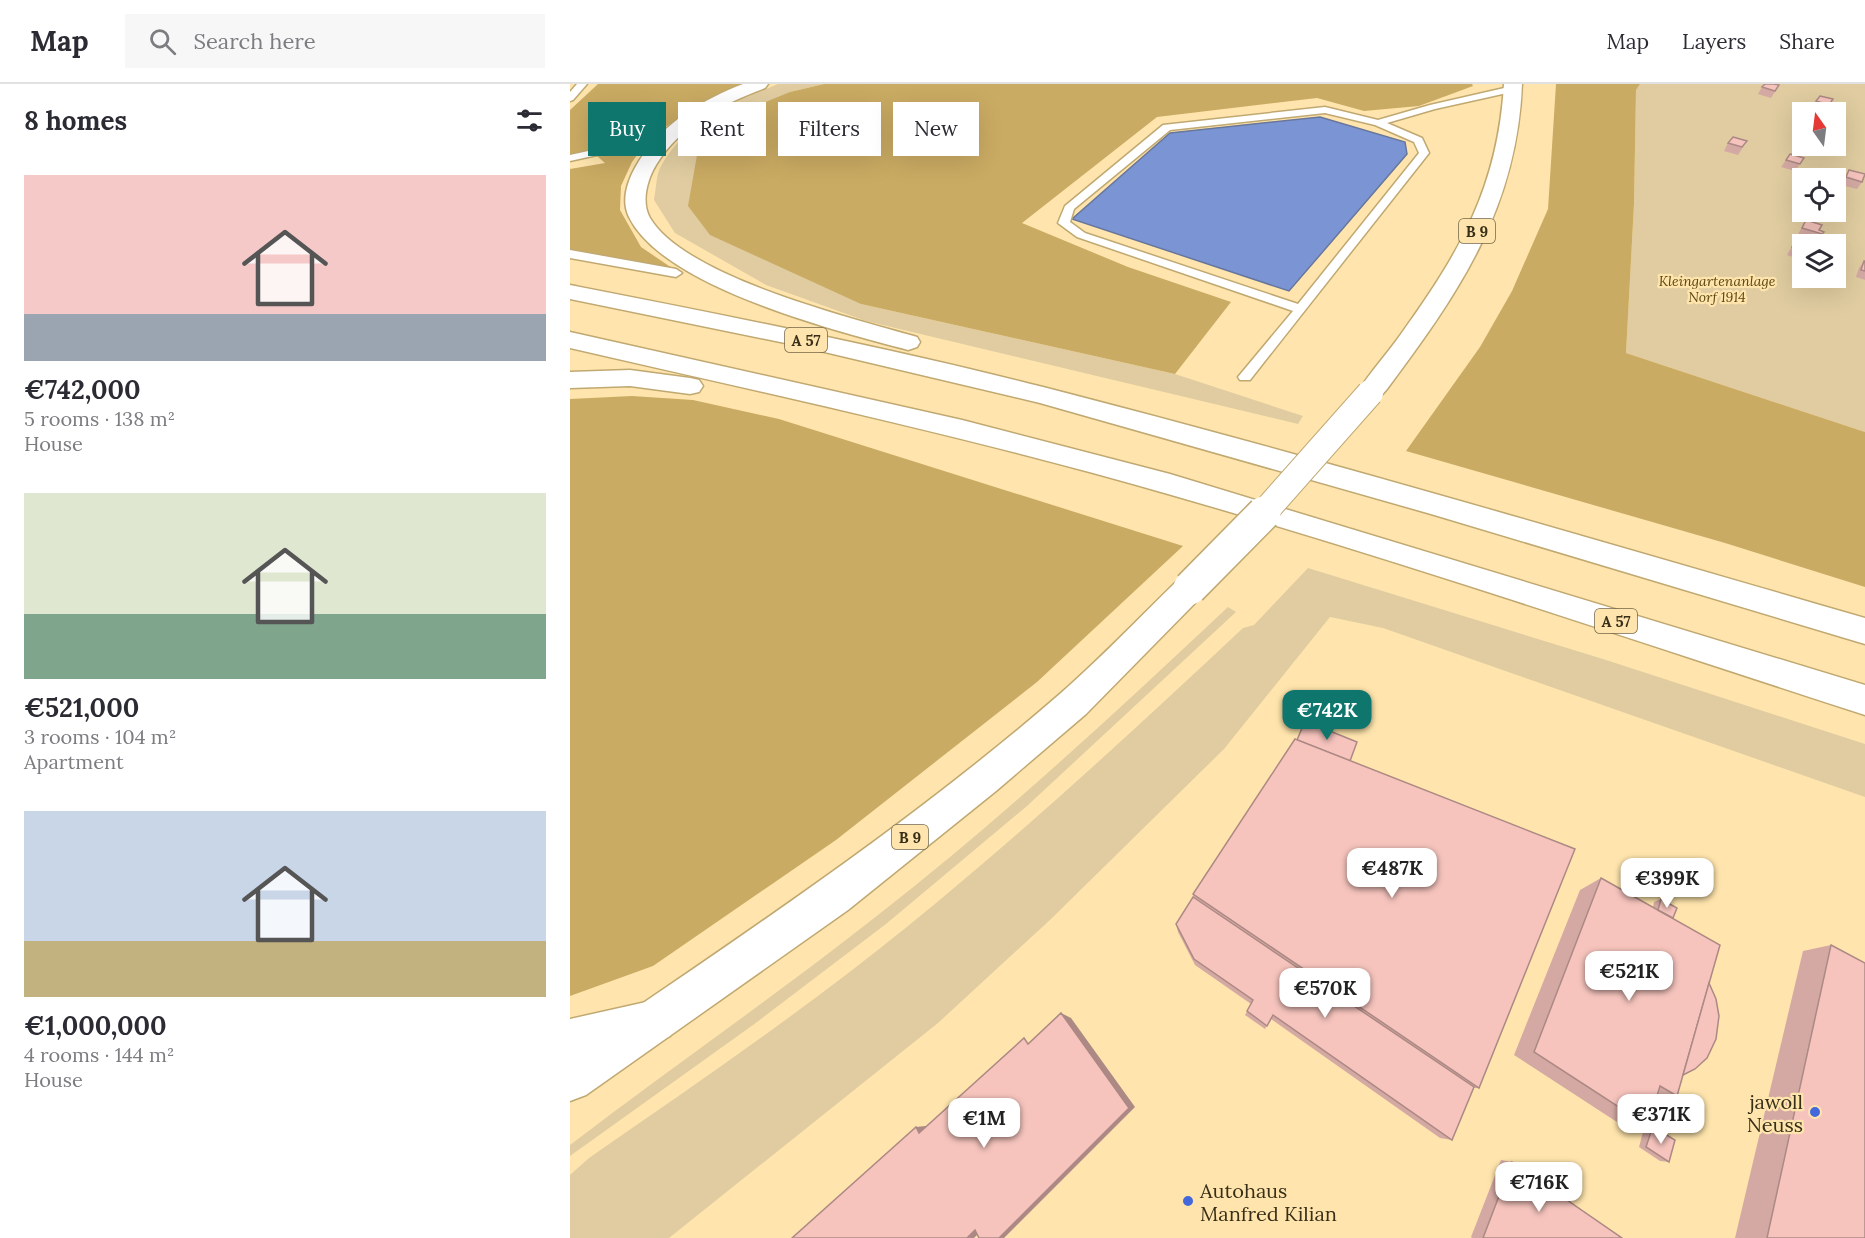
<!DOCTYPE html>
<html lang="en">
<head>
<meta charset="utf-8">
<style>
  body { margin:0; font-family:Lora,serif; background:#f7f7f7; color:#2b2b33; height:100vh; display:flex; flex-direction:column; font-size:22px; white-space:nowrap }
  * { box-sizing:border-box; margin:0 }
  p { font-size:20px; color:#7c7c81 }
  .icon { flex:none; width:33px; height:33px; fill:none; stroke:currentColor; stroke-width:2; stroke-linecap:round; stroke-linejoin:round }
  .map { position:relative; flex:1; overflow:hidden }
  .panel { display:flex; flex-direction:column; background:#fff; width:570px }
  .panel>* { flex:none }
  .guide { position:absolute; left:18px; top:18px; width:570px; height:54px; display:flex; gap:12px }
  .needle { width:39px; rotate:346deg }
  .controls { position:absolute; left:1222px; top:18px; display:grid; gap:12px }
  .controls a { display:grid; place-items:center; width:54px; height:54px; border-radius:0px; background:#fff; box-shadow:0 6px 24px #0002; font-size:30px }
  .price { position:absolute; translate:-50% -51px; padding:0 14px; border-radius:12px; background:#fff; color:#222; font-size:20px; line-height:39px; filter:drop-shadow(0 2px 3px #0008) }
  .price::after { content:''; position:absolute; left:50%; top:36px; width:18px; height:14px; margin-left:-9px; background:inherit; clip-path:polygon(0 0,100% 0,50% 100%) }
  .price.active { background:#0f766e; color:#fff }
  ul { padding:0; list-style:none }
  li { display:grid; align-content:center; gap:12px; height:318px; padding:0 24px }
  li span { display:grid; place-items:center; height:186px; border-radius:0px; color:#555 }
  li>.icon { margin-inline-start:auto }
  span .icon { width:108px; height:108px; fill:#fffc; stroke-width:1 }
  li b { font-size:26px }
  h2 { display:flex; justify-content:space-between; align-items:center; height:72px; padding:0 24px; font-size:26px }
  .pill { padding:0 21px; border-radius:0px; background:#fff; box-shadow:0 6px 24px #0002; font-size:21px; line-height:54px }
  .pill.active { background:#0f766e; color:#fff }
  header { display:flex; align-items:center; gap:36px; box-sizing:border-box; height:84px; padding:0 30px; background:#fff; border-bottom:2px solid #e1e1e2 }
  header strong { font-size:28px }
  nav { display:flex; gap:33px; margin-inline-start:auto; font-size:21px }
  .search { width:420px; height:54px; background:#f7f7f7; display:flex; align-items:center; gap:15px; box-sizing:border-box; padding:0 21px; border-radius:0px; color:#7c7c81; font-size:22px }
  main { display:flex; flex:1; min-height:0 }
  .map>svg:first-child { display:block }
</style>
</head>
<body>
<header>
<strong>Map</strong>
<div class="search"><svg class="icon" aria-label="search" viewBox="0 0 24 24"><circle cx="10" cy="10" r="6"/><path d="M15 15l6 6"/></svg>Search here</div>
<nav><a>Map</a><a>Layers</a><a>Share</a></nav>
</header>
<main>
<section class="panel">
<h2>8 homes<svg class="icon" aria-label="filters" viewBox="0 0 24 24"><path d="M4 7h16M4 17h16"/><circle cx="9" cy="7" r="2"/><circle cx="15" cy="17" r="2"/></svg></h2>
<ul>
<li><span style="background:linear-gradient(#f6c9c9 75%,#9aa5b1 0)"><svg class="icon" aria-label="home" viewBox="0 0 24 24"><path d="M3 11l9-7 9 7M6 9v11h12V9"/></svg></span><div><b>€742,000</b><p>5 rooms · 138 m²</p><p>House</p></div></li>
<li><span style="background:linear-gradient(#dfe7d0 65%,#7fa58c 0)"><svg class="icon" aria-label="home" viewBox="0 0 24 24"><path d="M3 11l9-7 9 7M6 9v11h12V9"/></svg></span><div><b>€521,000</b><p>3 rooms · 104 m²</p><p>Apartment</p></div></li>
<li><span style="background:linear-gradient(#c9d6e8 70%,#c2b280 0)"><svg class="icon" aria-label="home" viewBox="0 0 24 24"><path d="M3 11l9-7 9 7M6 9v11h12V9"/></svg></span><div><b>€1,000,000</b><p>4 rooms · 144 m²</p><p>House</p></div></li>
</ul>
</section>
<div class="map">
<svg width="1295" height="1154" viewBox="0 0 1295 1154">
  <rect width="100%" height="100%" fill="#ffe5ad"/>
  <g fill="#e0cca0" fill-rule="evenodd">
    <path d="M208,0H254L220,8L291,220L605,290L733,332L728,340L296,237L196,201L105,149L84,116C86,106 86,93 90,84C113,39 164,18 208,0Z"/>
    <path d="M1070,0H1295V348L1056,269L1064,120L1066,6ZM1233,28H1266V62H1233ZM1233,94H1266V128H1233ZM1233,160H1266V194H1233Z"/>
    <path d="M738,484L1033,575L1295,660V713L813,544L760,533L654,665L481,835L368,939L99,1154H0V1091L19,1074C127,999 236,925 338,842C454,748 564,646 673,544L684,541Z"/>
    <path d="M658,523L666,528L457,722L316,840L183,941L0,1072V1061C102,983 208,910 308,831C431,735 545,629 658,523Z"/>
  </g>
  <g fill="#caab63">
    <polygon points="28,0 177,0 122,26 97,42 72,54 0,71 0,26"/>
    <polygon points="254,0 902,0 903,2 849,22 794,27 747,14 587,33 452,139 558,183 661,218 605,290 291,220 140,151 118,122 127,71 162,32 220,8"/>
    <polygon points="986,0 1070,0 1066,6 1064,120 1056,269 1295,348 1295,503 1155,459 836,367 910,263 942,207 978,125"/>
    <polygon points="75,60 62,78 51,102 50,126 71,163 102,184 0,165 0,85 35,79 27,72"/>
    <polygon points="62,312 123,316 209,335 613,462 467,598 266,756 83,882 0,912 0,315"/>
  </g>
  <polygon fill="#7b95d4" stroke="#67769c" stroke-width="1.5" points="750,33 835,58 837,70 719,207 502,135 600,49"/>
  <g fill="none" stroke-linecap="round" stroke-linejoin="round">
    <g stroke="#c0a871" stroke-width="3">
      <g id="lane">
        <polygon points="7,0 17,0 3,16 0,17 0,8"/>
        <path d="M943,2L946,3V7L865,25L817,39L852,54L859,69L680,296H670L668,293L723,227L507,153L488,139L495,122L593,41L755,23L808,36L860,21ZM755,29L805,41L844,58L849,69L728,220L515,149L500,138L504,125L600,46Z"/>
        <polygon points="73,55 77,56 77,60 0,77 0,71"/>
        <polygon points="0,166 106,185 112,189 106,193 0,174"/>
      </g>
    </g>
    <g stroke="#c0a871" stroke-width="3">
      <g id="primary">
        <path d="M934,0H952C947,124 889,209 817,305C809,315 804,319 791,315L787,309C800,288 817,270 831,250C890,168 928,103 934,0Z"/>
        <path d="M620,492L631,495L636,504L631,513L516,630L426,707L278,826L16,1011L0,1017V969C168,854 338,742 491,609C532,573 570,533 609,495Z"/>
      </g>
    </g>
    <g stroke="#c0a871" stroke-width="3">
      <g id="highway">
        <path d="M173,0H198L195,4C153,20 110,41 86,81C77,96 71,118 80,134C115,193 281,234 347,253L350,258L347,263L338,266C266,247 93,203 59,133C50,115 59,93 69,77C93,39 132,16 173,0Z"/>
        <path d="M0,201C158,232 317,263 473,303C749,374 1022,455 1295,534V560L861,430L470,319L225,261L0,215Z"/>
        <path d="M0,248L392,336L600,390L1295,601V631C1063,556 832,477 598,410C401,353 200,310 0,264Z"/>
        <polygon points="60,286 120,294 129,296 133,302 129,308 120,310 60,302 0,304 0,288"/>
        <polygon points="85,916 100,922 106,937 100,952 85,958 0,979 0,935"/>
      </g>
    </g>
    <use href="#lane" fill="#fff" fill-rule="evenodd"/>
    <use href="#primary" fill="#fff" fill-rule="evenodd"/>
    <use href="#highway" fill="#fff" fill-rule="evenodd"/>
    <g stroke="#c0a871" stroke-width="28" stroke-linecap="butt">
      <polyline id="primary-bridge-far1" points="692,431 800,309"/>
    </g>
    <g stroke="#c0a871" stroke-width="36" stroke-linecap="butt">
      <polyline id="primary-bridge" points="620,504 694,429"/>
    </g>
    <use href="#primary-bridge-far1" stroke="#fff" stroke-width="26"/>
    <use href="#primary-bridge" stroke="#fff" stroke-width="33"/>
  </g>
  <g fill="#d4a9a3">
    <polygon points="1209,1 1201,14 1188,10 1192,3"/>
    <polygon points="1250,12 1263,15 1254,28 1242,25"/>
    <polygon points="1177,57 1168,71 1154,67 1158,59"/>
    <polygon points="1234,74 1225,87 1211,83 1216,76"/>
    <polygon points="1279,86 1292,98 1287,105 1271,101 1274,94"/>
    <polygon points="1236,136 1249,146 1254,148 1247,158 1227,152"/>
    <polygon points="1226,155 1233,160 1232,176 1217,171"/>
    <polygon points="1294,177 1295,177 1295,196 1286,193 1289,184"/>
    <polygon points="780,677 909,1004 903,1004 882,1056 870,1054 701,935 695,945 675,931 681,920 625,881 608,848 606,840 623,813 623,810"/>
    <polygon points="1031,794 1083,823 1084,818 1091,815 1103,834 1113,991 1103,1024 1095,1024 1085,1017 1078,1042 1050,1040 944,971 1010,806"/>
    <polygon points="1261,861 1295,1154 1165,1154 1233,867"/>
    <polygon points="1082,1046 1090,1047 1099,1078 1090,1077 1069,1063 1073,1048"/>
    <polygon points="931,1076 942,1078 1052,1154 902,1154 901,1153"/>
  </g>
  <g fill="#ac8984">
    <polygon points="491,929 501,934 565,1023 434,1154 429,1154"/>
    <polygon points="365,1041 349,1049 346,1043"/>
    <polygon points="421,1137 404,1154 397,1154 405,1146"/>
  </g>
  <g fill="#f6c4bd" stroke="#ac8984" stroke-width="1.5">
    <polygon points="1195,0 1204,0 1209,1 1205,7 1192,3"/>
    <polygon points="1250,12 1263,15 1259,21 1246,17"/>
    <polygon points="1163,53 1177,57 1172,63 1158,59"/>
    <polygon points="1220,70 1234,74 1230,80 1216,76"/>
    <polygon points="1279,86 1295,90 1292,98 1276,93"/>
    <polygon points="1236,136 1252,141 1249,146 1254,148 1252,150 1232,144"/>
    <polygon points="1226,155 1244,160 1233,160 1233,167 1222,163"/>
    <polygon points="1294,177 1295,177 1295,187 1291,186"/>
    <polygon points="735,637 787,658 780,677 727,656"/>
    <polygon points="725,655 1005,765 909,1004 623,810"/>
    <polygon points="1031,794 1150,861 1107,1012 1090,1002 1078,1042 964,968"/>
    <polygon points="623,813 904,1003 882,1056 703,931 697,942 677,927 683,916 624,875 606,840"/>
    <polygon points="1091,815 1107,824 1103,834 1088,826"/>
    <polygon points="1261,861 1295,879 1295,1154 1197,1154"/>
    <polygon points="1139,899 1146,915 1149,932 1146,955 1137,974 1125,985 1113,991"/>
    <polygon points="491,929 559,1024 429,1154 409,1154 405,1146 397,1154 222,1154 346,1043 349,1049 454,954 458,960"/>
    <polygon points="1087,1012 1106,1012 1103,1024 1086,1013"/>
    <polygon points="1090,1047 1105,1056 1099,1078 1076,1063 1081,1048"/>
    <polygon points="942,1078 1052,1154 913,1154"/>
  </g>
  <g fill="#4368db" stroke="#ffe5ad" stroke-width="2">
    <circle cx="1245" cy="1028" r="6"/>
    <circle cx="618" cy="1117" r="6"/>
  </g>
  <g text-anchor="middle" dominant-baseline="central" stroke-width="4.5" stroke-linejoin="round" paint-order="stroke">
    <g font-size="14" font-style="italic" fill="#5c470d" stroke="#ffe5ad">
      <text x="1147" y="197">Kleingartenanlage<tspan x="1147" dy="16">Norf 1914</tspan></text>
    </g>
    <g fill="#ffe5ad" stroke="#746645" stroke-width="1.5">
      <rect x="889" y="135" width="36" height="24" rx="4.5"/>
      <rect x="215" y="244" width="42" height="24" rx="4.5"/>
      <rect x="1025" y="525" width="42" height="24" rx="4.5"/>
      <rect x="322" y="741" width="36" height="24" rx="4.5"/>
    </g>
    <g font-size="15" font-weight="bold" fill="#382f18">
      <text x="907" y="147">B 9</text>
      <text x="236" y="256">A 57</text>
      <text x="1046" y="537">A 57</text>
      <text x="340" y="753">B 9</text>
    </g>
    <g font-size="20" fill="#382f18" stroke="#ffe5ad" text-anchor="end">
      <text x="1233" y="1017">jawoll<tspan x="1233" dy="23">Neuss</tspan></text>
      <text x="630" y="1106" text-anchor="start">Autohaus<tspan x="630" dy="23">Manfred Kilian</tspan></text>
    </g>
  </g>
</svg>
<div class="controls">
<a><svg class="needle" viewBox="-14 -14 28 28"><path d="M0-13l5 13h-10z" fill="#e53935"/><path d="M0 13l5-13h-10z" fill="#7c7c81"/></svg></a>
<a><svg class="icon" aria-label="locate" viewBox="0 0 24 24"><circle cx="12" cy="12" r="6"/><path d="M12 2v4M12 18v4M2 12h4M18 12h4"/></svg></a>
<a><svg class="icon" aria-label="layers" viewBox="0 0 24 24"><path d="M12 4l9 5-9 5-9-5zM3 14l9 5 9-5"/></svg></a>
</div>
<b class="price active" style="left:757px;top:657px">€742K</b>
<b class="price" style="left:822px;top:815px">€487K</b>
<b class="price" style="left:1097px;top:825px">€399K</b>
<b class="price" style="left:1059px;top:918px">€521K</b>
<b class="price" style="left:755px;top:935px">€570K</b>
<b class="price" style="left:1091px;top:1061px">€371K</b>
<b class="price" style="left:414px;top:1065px">€1M</b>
<b class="price" style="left:969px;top:1129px">€716K</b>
<div class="guide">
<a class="pill active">Buy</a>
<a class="pill">Rent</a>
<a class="pill">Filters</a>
<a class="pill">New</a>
</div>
</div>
</main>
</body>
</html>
